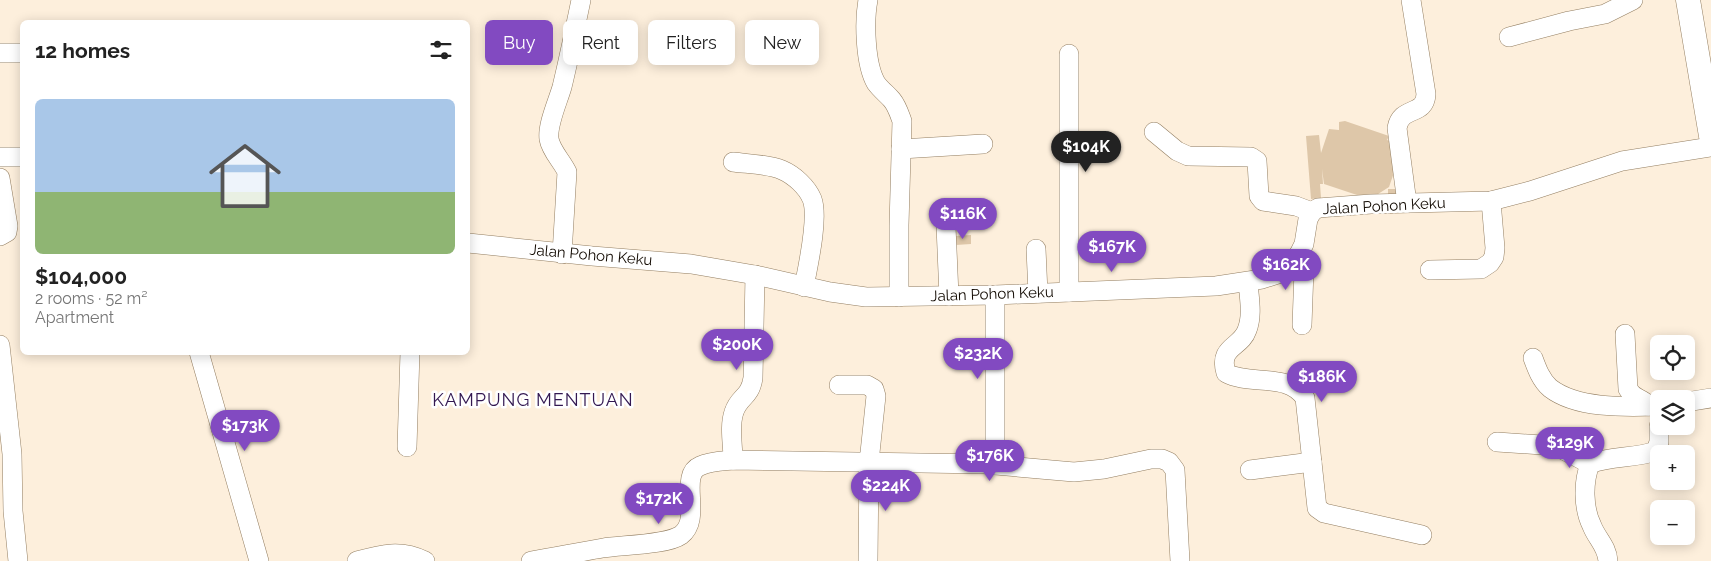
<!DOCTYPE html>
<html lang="en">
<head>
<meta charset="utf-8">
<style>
  body { margin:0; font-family:Raleway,sans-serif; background:#f6f6f6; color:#222; height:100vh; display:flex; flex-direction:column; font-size:19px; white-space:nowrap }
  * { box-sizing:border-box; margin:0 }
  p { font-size:16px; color:#767676 }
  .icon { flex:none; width:28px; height:28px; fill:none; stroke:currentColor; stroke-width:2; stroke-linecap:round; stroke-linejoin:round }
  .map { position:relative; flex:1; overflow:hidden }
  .side { position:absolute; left:20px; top:20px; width:450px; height:335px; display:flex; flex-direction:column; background:#fff; border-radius:8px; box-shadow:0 2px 12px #0003 }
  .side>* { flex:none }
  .hud { position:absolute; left:485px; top:20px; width:475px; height:45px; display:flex; gap:10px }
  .tools { position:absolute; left:1650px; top:335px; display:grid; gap:10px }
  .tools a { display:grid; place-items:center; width:45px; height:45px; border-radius:8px; background:#fff; box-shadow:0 2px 12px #0003; font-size:25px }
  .price { position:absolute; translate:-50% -42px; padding:0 11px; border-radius:18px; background:#824ac1; color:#fff; font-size:16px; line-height:32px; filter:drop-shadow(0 1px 2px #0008) }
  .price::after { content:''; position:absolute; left:50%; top:30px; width:15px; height:11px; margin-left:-8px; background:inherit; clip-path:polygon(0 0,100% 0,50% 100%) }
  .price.on { background:#222; color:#fff }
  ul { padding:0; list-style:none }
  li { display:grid; align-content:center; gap:10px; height:265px; padding:0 15px }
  li span { display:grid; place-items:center; height:155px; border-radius:8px; color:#555 }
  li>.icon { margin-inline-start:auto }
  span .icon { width:90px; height:90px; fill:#fffc; stroke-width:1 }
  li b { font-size:21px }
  h2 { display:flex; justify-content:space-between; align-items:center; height:60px; padding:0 15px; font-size:21px }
  .tag { padding:0 18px; border-radius:8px; background:#fff; box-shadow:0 2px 12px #0003; font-size:18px; line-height:45px }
  .tag.on { background:#824ac1; color:#fff }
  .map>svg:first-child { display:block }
</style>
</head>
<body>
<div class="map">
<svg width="1711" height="561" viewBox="0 0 1711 561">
  <rect width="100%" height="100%" fill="#fdefdc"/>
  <g fill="#dec7a9">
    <polygon points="1345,121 1389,136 1387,140 1395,143 1400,155 1389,187 1378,194 1357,195 1324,184 1322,169 1323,184 1320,184 1321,198 1311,199 1306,136 1319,135 1321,153 1329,129 1339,130 1339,122"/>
    <rect x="1388" y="189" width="15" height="7"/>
    <polygon points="971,235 971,244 956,245 956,236"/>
  </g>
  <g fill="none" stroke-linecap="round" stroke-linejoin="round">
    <g stroke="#937e61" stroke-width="20">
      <g id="minor">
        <path d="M868,0C864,21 865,64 876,83C881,90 887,94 892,100C897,106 899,113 902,121L899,225V297"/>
        <polyline points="1509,37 1569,21 1605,14 1633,0"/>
        <polyline points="0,53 22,53"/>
        <polyline points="1069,54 1069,292"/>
        <polyline points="1154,132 1177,151 1188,156 1251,157 1257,161 1259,196 1263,201 1296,206 1312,212"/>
        <polyline points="901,149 983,144"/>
        <polyline points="0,157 22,157"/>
        <path d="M733,162C748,164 768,164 782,170C794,175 807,187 812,199C819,217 808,266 804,287"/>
        <polyline points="0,178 8,226 7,232 0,236"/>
        <path d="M1407,203L1397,128C1401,105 1425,117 1426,94L1411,0"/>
        <polyline points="946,226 949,296"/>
        <polyline points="468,243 592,256 691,264 755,275 830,292 866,297 995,295 1216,286 1262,279 1281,273 1291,264 1299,254 1304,244 1308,219 1312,212 1318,208 1371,204 1491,201 1530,191 1622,161 1711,147"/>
        <polyline points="1036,249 1038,293"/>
        <path d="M562,254L567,172C562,161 551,151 549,139C547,125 558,101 562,87C569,58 575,29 581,0"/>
        <polyline points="1299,254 1304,270 1302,325"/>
        <polyline points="1430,270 1481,269 1490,263 1494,257 1495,248 1491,201"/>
        <path d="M1248,282C1249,297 1253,315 1247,330C1241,348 1218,346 1226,373C1250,386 1288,372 1305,398L1317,508L1324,513L1422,535"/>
        <polyline points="995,295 995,465"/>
        <path d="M1625,334L1628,389C1634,400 1641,397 1649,406"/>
        <polyline points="0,345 12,454 13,511 18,561"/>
        <polyline points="199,352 259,561"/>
        <path d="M1533,358C1537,369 1541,380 1550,388C1577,409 1626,407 1659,406"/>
        <polyline points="839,385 867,385 874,389 876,396 869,462 868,561"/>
        <polyline points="1686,402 1711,398"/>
        <polyline points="1497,442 1556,446 1590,464"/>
        <polyline points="407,447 410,352"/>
        <path d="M733,460C733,445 729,426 734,412C739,396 750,398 753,378L755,275"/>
        <polyline points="1250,470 1312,462"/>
        <path d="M357,561C382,554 401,549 425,561"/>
        <path d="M531,561C555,557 579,552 603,548C622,545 667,545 681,535C703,519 678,475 700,466C710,461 722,461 733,460L984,464L1074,472L1104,469L1151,459H1162L1169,462L1175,470L1180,561"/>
        <path d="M1608,561C1607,546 1597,539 1592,526C1583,508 1583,482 1590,464C1611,455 1635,459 1656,451L1659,442V426"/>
      </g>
    </g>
    <g stroke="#937e61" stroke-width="25">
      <polyline id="major" points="1688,0 1711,136"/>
    </g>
    <use href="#minor" stroke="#fff" stroke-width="19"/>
    <use href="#major" stroke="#fff" stroke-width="24"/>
  </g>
  <g text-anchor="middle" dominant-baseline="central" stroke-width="5" stroke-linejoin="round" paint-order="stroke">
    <g font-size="15" fill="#120a02" stroke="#fff">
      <text transform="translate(1384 206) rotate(-3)">Jalan Pohon Keku</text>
      <text transform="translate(591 255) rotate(5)">Jalan Pohon Keku</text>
      <text transform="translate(992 294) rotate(-2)">Jalan Pohon Keku</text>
    </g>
    <g font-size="18" letter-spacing="1" fill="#331851" stroke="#fff">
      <text x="533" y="399">KAMPUNG MENTUAN</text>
    </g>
  </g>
</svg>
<div class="tools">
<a><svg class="icon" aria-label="locate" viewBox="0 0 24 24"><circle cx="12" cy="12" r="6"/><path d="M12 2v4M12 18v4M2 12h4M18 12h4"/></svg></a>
<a><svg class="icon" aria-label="layers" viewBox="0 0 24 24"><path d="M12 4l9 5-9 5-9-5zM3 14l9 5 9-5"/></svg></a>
<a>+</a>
<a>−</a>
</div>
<b class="price on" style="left:1086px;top:173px">$104K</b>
<b class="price" style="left:963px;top:240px">$116K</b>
<b class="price" style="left:1112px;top:273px">$167K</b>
<b class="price" style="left:1286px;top:291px">$162K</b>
<b class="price" style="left:737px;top:371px">$200K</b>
<b class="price" style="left:978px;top:380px">$232K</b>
<b class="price" style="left:1322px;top:403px">$186K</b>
<b class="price" style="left:245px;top:452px">$173K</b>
<b class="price" style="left:1570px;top:469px">$129K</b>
<b class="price" style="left:990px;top:482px">$176K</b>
<b class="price" style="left:886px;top:512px">$224K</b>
<b class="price" style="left:659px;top:525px">$172K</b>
<div class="hud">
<a class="tag on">Buy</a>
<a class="tag">Rent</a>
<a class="tag">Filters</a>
<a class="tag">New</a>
</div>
<section class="side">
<h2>12 homes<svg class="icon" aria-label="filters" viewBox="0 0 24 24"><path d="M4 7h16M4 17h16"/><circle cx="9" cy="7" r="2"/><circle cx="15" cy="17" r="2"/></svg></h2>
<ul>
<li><span style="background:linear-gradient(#a9c7e8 60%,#8fb573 0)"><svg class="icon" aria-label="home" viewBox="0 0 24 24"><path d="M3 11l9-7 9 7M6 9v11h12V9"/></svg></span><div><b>$104,000</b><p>2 rooms · 52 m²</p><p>Apartment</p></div></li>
</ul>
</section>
</div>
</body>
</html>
